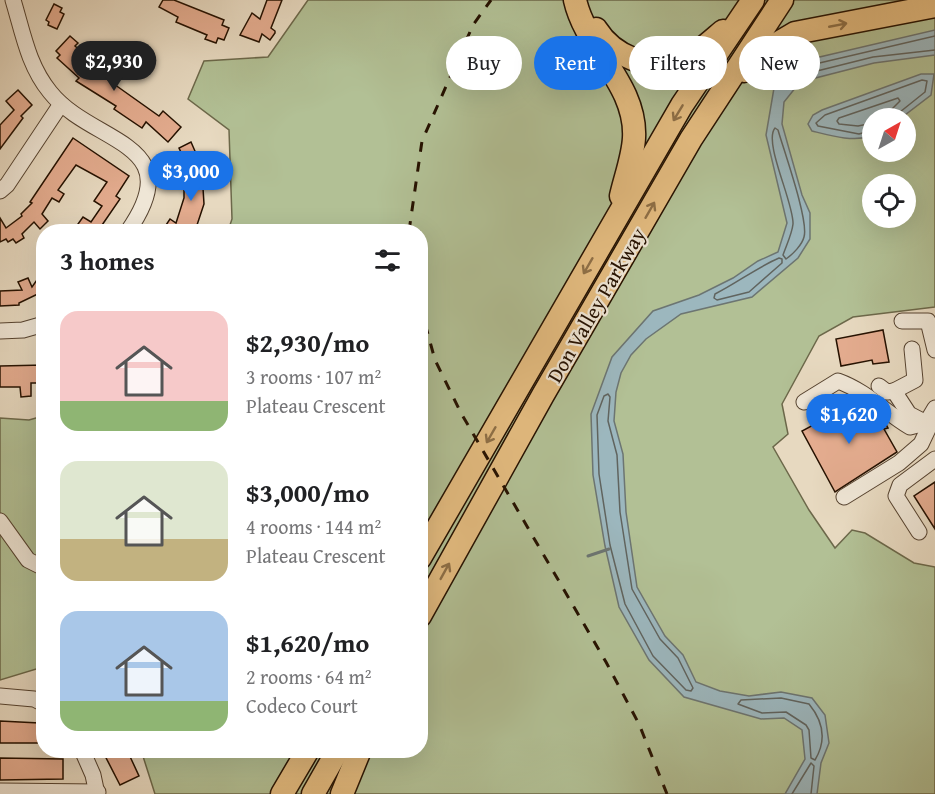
<!DOCTYPE html>
<html lang="en">
<head>
<meta charset="utf-8">
<style>
  body { margin:0; font-family:"Gentium Book Plus",serif; background:#f6f6f6; color:#202124; height:100vh; display:flex; flex-direction:column; font-size:22px; white-space:nowrap }
  * { box-sizing:border-box; margin:0 }
  p { font-size:20px; color:#757577 }
  .icon { flex:none; width:33px; height:33px; fill:none; stroke:currentColor; stroke-width:2; stroke-linecap:round; stroke-linejoin:round }
  .map { position:relative; flex:1; overflow:hidden }
  .side { position:absolute; left:36px; top:224px; width:392px; height:534px; display:flex; flex-direction:column; background:#fff; border-radius:24px; box-shadow:0 6px 24px #0002 }
  .side>* { flex:none }
  .guide { position:absolute; left:446px; top:36px; width:399px; height:54px; display:flex; gap:12px }
  .needle { width:39px; rotate:39deg }
  .controls { position:absolute; left:862px; top:108px; display:grid; gap:12px }
  .controls a { display:grid; place-items:center; width:54px; height:54px; border-radius:50%; background:#fff; box-shadow:0 6px 24px #0002; font-size:30px }
  .price { position:absolute; translate:-50% -51px; padding:0 14px; border-radius:21px; background:#1a73e8; color:#fff; font-size:20px; line-height:39px; filter:drop-shadow(0 2px 3px #0008) }
  .price::after { content:''; position:absolute; left:50%; top:36px; width:18px; height:14px; margin-left:-9px; background:inherit; clip-path:polygon(0 0,100% 0,50% 100%) }
  .price.active { background:#222; color:#fff }
  ul { padding:0; list-style:none }
  li { display:flex; align-items:center; gap:18px; height:150px; padding:0 24px }
  li span { display:grid; place-items:center; flex:none; width:168px; height:120px; border-radius:18px; color:#555 }
  li>.icon { margin-inline-start:auto }
  span .icon { width:72px; height:72px; fill:#fffc; stroke-width:1 }
  li b { font-size:26px }
  h2 { display:flex; justify-content:space-between; align-items:center; height:72px; padding:0 24px; font-size:26px }
  .pill { padding:0 21px; border-radius:27px; background:#fff; box-shadow:0 6px 24px #0002; font-size:21px; line-height:54px }
  .pill.active { background:#1a73e8; color:#fff }
  .map>svg:first-child { display:block }
</style>
</head>
<body>
<div class="map">
<svg width="935" height="794" viewBox="0 0 935 794">
  <rect width="100%" height="100%" fill="#e7d9c0"/>
  <filter id="stains"><feTurbulence type="fractalNoise" baseFrequency=".00333" numOctaves="4"/><feColorMatrix values="0 0 0 0 .2 0 0 0 0 .09 0 0 0 0 .02 0 0 0 .5 -.17"/></filter>
  <radialGradient id="worn" r=".72"><stop offset=".6" stop-color="#630" stop-opacity="0"/><stop offset="1" stop-color="#630" stop-opacity=".3"/></radialGradient>
  <g fill="#b2c095" stroke="#6c684a" stroke-width="1.5" fill-rule="evenodd">
    <path d="M308,0H935V307L853,317L819,336L782,404L788,434L773,447L809,510L835,548L852,530L865,533L914,563L935,567V794H155L141,750H420V231H228L232,219L229,130L188,99L204,61L268,57ZM873,118H906V152H873ZM873,184H906V218H873Z"/>
    <polygon points="43,416 43,667 0,680 0,418 29,420"/>
  </g>
  <g fill="#9cb7be" stroke="#6c7572" stroke-width="1.5">
    <polygon points="935,30 935,55 874,63 800,82 784,102 782,124 802,195 810,213 810,239 798,258 752,297 681,314 646,339 631,355 621,373 616,392 614,421 623,454 626,512 637,587 665,636 683,655 696,682 720,691 749,696 781,692 812,698 825,715 829,743 821,763 817,794 785,794 805,759 802,730 784,718 761,719 684,697 649,660 619,607 605,546 593,475 591,414 612,357 653,311 699,295 733,278 758,261 778,252 787,223 766,135 775,82 794,63"/>
    <path d="M921,74H934L931,95L901,118H873V136C852,142 832,136 812,131L808,124L813,115L822,110Z"/>
  </g>
  <g fill="none" stroke-linecap="round" stroke-linejoin="round">
    <g stroke="#60645f" stroke-width="1.5">
      <polyline points="935,36 798,68 794,74 797,76 873,57 935,50"/>
      <polyline points="873,123 858,126 839,124 837,121 839,118 898,98 900,101 892,109 890,118"/>
      <path d="M775,128L778,130C784,151 809,221 804,237C802,245 793,254 786,259L783,255C786,246 792,234 793,224C794,203 763,142 775,128Z"/>
      <polyline points="873,130 859,134 818,126 816,123 825,115 922,80 927,81 925,92 900,112 898,118"/>
      <path d="M779,258L782,259V263L749,292L717,300L714,298L715,294C737,283 756,268 779,258Z"/>
      <polygon points="608,394 610,397 608,421 617,455 620,512 632,589 660,639 678,658 693,688 691,691 686,690 653,656 625,604 610,545 599,474 597,415 604,396"/>
      <path d="M781,698L809,704C823,721 827,740 815,760L811,758L809,730L806,725L786,712L762,713L738,704L741,700Z"/>
      <polyline points="792,794 811,763 814,766 811,794"/>
    </g>
    <polyline stroke="#6c7572" stroke-width="3" points="588,556 609,549"/>
  </g>
  <g fill="#e4ac8f" stroke="#251100" stroke-width="1.5">
    <polygon points="163,0 174,0 224,20 222,25 229,28 224,40 218,38 216,43 205,39 207,35 176,22 178,17 159,7"/>
    <polygon points="267,0 282,0 271,28 275,31 275,33 270,40 262,34 259,42 240,35 252,13 260,19"/>
    <polygon points="54,4 62,8 60,12 64,14 57,29 48,25 49,22 46,20"/>
    <polygon points="70,36 78,43 75,46 86,56 84,59 105,76 104,77 159,116 163,111 181,127 168,142 146,122 142,128 114,109 116,106 76,81 79,78 57,58 60,55 56,51"/>
    <polygon points="18,90 32,105 21,116 23,118 0,149 0,125 14,110 6,101"/>
    <polygon points="73,138 129,176 116,196 120,199 100,228 103,231 73,231 83,217 91,222 102,206 94,201 107,182 76,165 58,190 64,194 59,202 52,198 42,214 48,221 40,229 34,222 22,234 24,238 16,243 13,239 8,242 6,239 0,242 0,218 6,228 22,216 21,214 32,203 30,202"/>
    <polygon points="191,142 198,158 186,163 179,148"/>
    <polygon points="184,172 209,172 210,186 203,188 204,204 196,228 187,225 184,229 187,231 162,231 170,219 176,223 184,198"/>
    <polygon points="44,270 44,291 19,303 19,305 0,306 0,291 22,290 18,282 28,278 32,287"/>
    <polygon points="883,330 889,362 873,364 872,360 841,366 836,339"/>
    <polygon points="44,365 44,378 41,378 41,383 31,383 31,396 21,397 20,387 0,387 0,366"/>
    <polygon points="854,403 860,415 869,410 884,421 888,428 884,429 897,452 835,492 802,431"/>
    <polygon points="935,482 935,529 914,496"/>
    <polygon points="0,721 39,723 39,732 43,733 43,743 0,743"/>
    <polygon points="102,750 127,750 139,776 120,785"/>
    <polygon points="0,758 63,759 63,779 0,780"/>
  </g>
  <g fill="none" stroke-linecap="round" stroke-linejoin="round">
    <g stroke="#564330" stroke-width="17">
      <g id="minor">
        <path d="M13,0C23,33 28,65 50,92C92,145 191,141 128,231"/>
        <polyline points="0,191 7,185 61,104"/>
        <polyline points="902,321 928,321 935,350"/>
        <polyline points="0,331 23,330 44,324"/>
        <polyline points="912,349 915,380 894,391 909,414 930,425"/>
        <polyline points="879,386 887,392 894,391"/>
        <path d="M804,402L838,381C866,391 885,412 910,427L926,423L935,408"/>
        <polyline points="844,497 899,463 921,444 930,425"/>
        <polyline points="0,521 28,560 44,568"/>
        <polyline points="919,532 896,496 900,485 935,459"/>
        <polyline points="0,696 34,699 44,704"/>
        <polyline points="82,750 93,775 97,794"/>
        <polyline points="0,791 98,792"/>
      </g>
    </g>
    <g stroke="#251100" stroke-width="25">
      <g id="highway">
        <path d="M575,0C586,49 637,85 634,138C633,157 625,178 621,196"/>
        <path d="M596,29C613,56 650,72 681,60C697,55 711,41 723,31"/>
        <polyline points="744,71 761,53 795,33 935,6"/>
        <polyline points="420,558 682,105 753,0"/>
        <polyline points="420,616 543,395 691,139 782,0"/>
        <polyline points="282,794 308,750"/>
        <polyline points="313,794 338,750"/>
        <polyline points="342,794 360,750"/>
      </g>
    </g>
    <use href="#minor" stroke="#efe6d6" stroke-width="15"/>
    <use href="#highway" stroke="#e4bc80" stroke-width="22"/>
    <g stroke="#251100" stroke-width="3" stroke-dasharray="10 10" stroke-linecap="butt">
      <polyline points="409,231 422,141 473,25 491,0"/>
      <polyline points="420,305 435,360 461,413 606,662 639,724 667,794"/>
    </g>
  </g>
  <defs><path id="oneway-shaft" d="M-6 0H5M1.5-3L5.5 0L1.5 3" fill="none" stroke-width="1.6" stroke-linecap="round" stroke-linejoin="round" transform="scale(1.5)"/></defs>
  <g stroke="#8e6f46">
    <use href="#oneway-shaft" transform="translate(838 25) rotate(-11)"/>
    <use href="#oneway-shaft" transform="translate(678 113) rotate(121)"/>
    <use href="#oneway-shaft" transform="translate(650 210) rotate(-60)"/>
    <use href="#oneway-shaft" transform="translate(588 266) rotate(120)"/>
    <use href="#oneway-shaft" transform="translate(491 435) rotate(120)"/>
    <use href="#oneway-shaft" transform="translate(445 571) rotate(-61)"/>
  </g>
  <g text-anchor="middle" dominant-baseline="central" stroke-width="4.5" stroke-linejoin="round" paint-order="stroke">
    <g font-size="21" fill="#251100" stroke="#efe6d6">
      <text transform="translate(596 305) rotate(-60)">Don Valley Parkway</text>
    </g>
  </g>
  <rect width="100%" height="100%" filter="url(#stains)"/>
  <rect width="100%" height="100%" fill="url(#worn)"/>
</svg>
<div class="controls">
<a><svg class="needle" viewBox="-14 -14 28 28"><path d="M0-13l5 13h-10z" fill="#e53935"/><path d="M0 13l5-13h-10z" fill="#757577"/></svg></a>
<a><svg class="icon" aria-label="locate" viewBox="0 0 24 24"><circle cx="12" cy="12" r="6"/><path d="M12 2v4M12 18v4M2 12h4M18 12h4"/></svg></a>
</div>
<b class="price active" style="left:114px;top:92px">$2,930</b>
<b class="price" style="left:191px;top:202px">$3,000</b>
<b class="price" style="left:849px;top:445px">$1,620</b>
<div class="guide">
<a class="pill">Buy</a>
<a class="pill active">Rent</a>
<a class="pill">Filters</a>
<a class="pill">New</a>
</div>
<section class="side">
<h2>3 homes<svg class="icon" aria-label="filters" viewBox="0 0 24 24"><path d="M4 7h16M4 17h16"/><circle cx="9" cy="7" r="2"/><circle cx="15" cy="17" r="2"/></svg></h2>
<ul>
<li><span style="background:linear-gradient(#f6c9c9 75%,#8fb573 0)"><svg class="icon" aria-label="home" viewBox="0 0 24 24"><path d="M3 11l9-7 9 7M6 9v11h12V9"/></svg></span><div><b>$2,930/mo</b><p>3 rooms · 107 m²</p><p>Plateau Crescent</p></div></li>
<li><span style="background:linear-gradient(#dfe7d0 65%,#c2b280 0)"><svg class="icon" aria-label="home" viewBox="0 0 24 24"><path d="M3 11l9-7 9 7M6 9v11h12V9"/></svg></span><div><b>$3,000/mo</b><p>4 rooms · 144 m²</p><p>Plateau Crescent</p></div></li>
<li><span style="background:linear-gradient(#a9c7e8 75%,#8fb573 0)"><svg class="icon" aria-label="home" viewBox="0 0 24 24"><path d="M3 11l9-7 9 7M6 9v11h12V9"/></svg></span><div><b>$1,620/mo</b><p>2 rooms · 64 m²</p><p>Codeco Court</p></div></li>
</ul>
</section>
</div>
</body>
</html>
